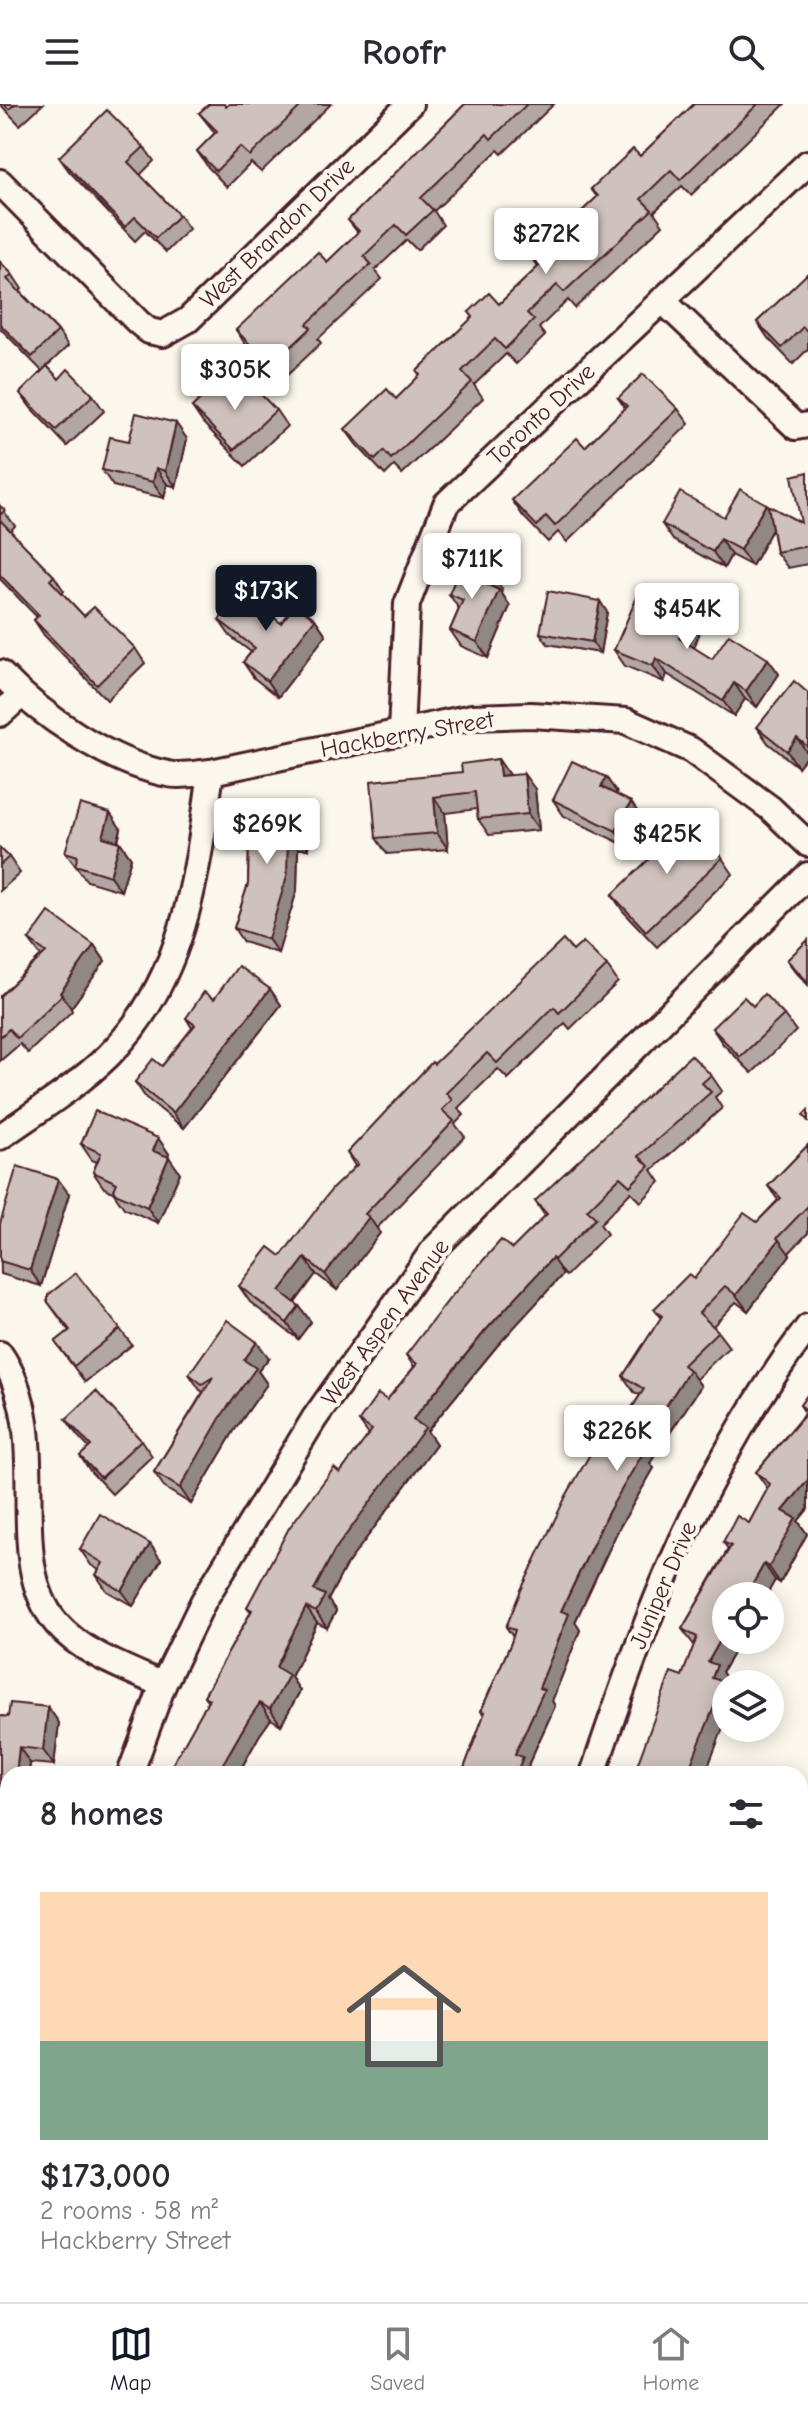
<!DOCTYPE html>
<html lang="en">
<head>
<meta charset="utf-8">
<style>
  body { margin:0; font-family:"Comic Neue",sans-serif; background:#f7f7f7; color:#2b2b33; height:100vh; display:flex; flex-direction:column; font-size:30px; white-space:nowrap }
  * { box-sizing:border-box; margin:0 }
  p { font-size:26px; color:#7c7c81 }
  .icon { flex:none; width:44px; height:44px; fill:none; stroke:currentColor; stroke-width:2; stroke-linecap:round; stroke-linejoin:round }
  .map { position:relative; flex:1; overflow:hidden }
  .details { position:absolute; left:0px; top:1662px; width:808px; height:536px; display:flex; flex-direction:column; background:#fff; border-radius:24px 24px 0 0; box-shadow:0 4px 20px #0003 }
  .details>* { flex:none }
  .controls { position:absolute; left:712px; top:1478px; display:grid; gap:16px }
  .controls a { display:grid; place-items:center; width:72px; height:72px; border-radius:50%; background:#fff; box-shadow:0 4px 20px #0003; font-size:40px }
  .price { position:absolute; translate:-50% -68px; padding:0 18px; border-radius:8px; background:#fff; color:#222; font-size:26px; line-height:52px; filter:drop-shadow(0 2px 4px #0008) }
  .price::after { content:''; position:absolute; left:50%; top:48px; width:24px; height:18px; margin-left:-12px; background:inherit; clip-path:polygon(0 0,100% 0,50% 100%) }
  .price.on { background:#111827; color:#fff }
  ul { padding:0; list-style:none }
  li { display:grid; align-content:center; gap:16px; height:424px; padding:0 40px }
  li span { display:grid; place-items:center; height:248px; border-radius:0px; color:#555 }
  li>.icon { margin-inline-start:auto }
  span .icon { width:144px; height:144px; fill:#fffc; stroke-width:1 }
  li b { font-size:34px }
  h2 { display:flex; justify-content:space-between; align-items:center; height:96px; padding:0 40px; font-size:34px }
  header { display:flex; justify-content:space-between; align-items:center; height:104px; padding:0 40px; background:#fff; font-size:36px; font-weight:700 }
  .tabs { display:flex; justify-content:space-around; align-items:center; height:112px; border-top:2px solid #e1e1e2; background:#fff; font-size:22px; color:#7c7c81 }
  .tabs a { display:grid; justify-items:center; gap:4px }
  .tabs .on { color:#111827 }
  .map>svg:first-child { display:block }
</style>
</head>
<body>
<header><svg class="icon" aria-label="menu" viewBox="0 0 24 24"><path d="M4 6h16M4 12h16M4 18h16"/></svg>Roofr<svg class="icon" aria-label="search" viewBox="0 0 24 24"><circle cx="10" cy="10" r="6"/><path d="M15 15l6 6"/></svg></header>
<div class="map">
<svg width="808" height="2198" viewBox="0 0 808 2198">
  <rect width="100%" height="100%" fill="#fbf7ec"/>
  <filter id="ink" filterUnits="userSpaceOnUse"><feTurbulence type="fractalNoise" baseFrequency=".0125" numOctaves="2"/><feDisplacementMap in="SourceGraphic" scale="16" xChannelSelector="R" yChannelSelector="G"/><feConvolveMatrix kernelMatrix="1 2 1 2 8 2 1 2 1" color-interpolation-filters="sRGB"/></filter>
  <g filter="url(#ink)">
    <g fill="none" stroke-linecap="round" stroke-linejoin="round">
      <g stroke="#4a1f2b" stroke-width="30">
        <g id="minor">
          <polyline points="0,78 138,218 149,227 163,230 188,216 410,0"/>
          <polyline points="662,196 796,323 808,321"/>
          <path d="M0,569C40,611 110,659 168,670C181,673 197,669 211,668L472,613L531,611L626,617L691,646L770,704L808,740"/>
          <polyline points="0,610 21,591"/>
          <polyline points="401,628 407,500 446,400 808,59"/>
          <path d="M0,1033C37,1007 76,983 108,952C185,876 197,770 211,668"/>
          <path d="M0,1250C57,1333 0,1452 57,1520C83,1550 129,1565 163,1581"/>
          <polyline points="130,1670 163,1581 203,1498 314,1315 434,1145 808,771"/>
          <path d="M593,1670C649,1503 701,1366 808,1223"/>
          <polyline points="0,2126 8,2093"/>
          <polyline points="637,2190 640,2198"/>
          <polyline points="353,2198 359,2190"/>
        </g>
      </g>
      <use href="#minor" stroke="#fbf7ec" stroke-width="24"/>
    </g>
    <g fill="#b2a7a2" stroke="#4a1f2b" stroke-width="2">
      <polygon points="0,0 43,0 20,21"/>
      <polygon points="229,0 331,0 261,68 251,59 227,83 208,63 197,47 215,29 199,9 226,3"/>
      <polygon points="465,0 554,0 502,50 498,46 434,107 443,121 417,146 407,136 375,166 382,175 318,235 321,239 281,277 246,241 236,226 327,158 358,129 348,116"/>
      <polygon points="694,0 785,0 691,91 682,82 654,108 663,121 575,204 568,196 539,224 545,232 516,260 506,250 474,281 483,294 402,370 394,362 385,371 356,340 345,325 396,295 420,272 417,267 473,213 469,208 499,200 538,163 532,155 597,93 591,85 640,52"/>
      <polygon points="144,43 154,57 140,71 179,111 189,125 166,148 145,127 135,137 69,67 59,53"/>
      <polygon points="0,158 12,170 22,185 20,187 58,227 68,242 47,262 59,275 93,291 104,307 67,342 31,304 20,289 42,267 0,224"/>
      <polygon points="808,169 808,245 793,260 768,234 757,218"/>
      <polygon points="227,293 276,306 287,322 245,362 203,319 192,303"/>
      <polygon points="618,294 678,305 689,320 567,438 558,428 548,438 523,412 512,396 585,343 625,304"/>
      <polygon points="187,335 176,383 167,380 164,394 113,382 102,366"/>
      <polygon points="808,368 808,460 788,464 776,448 772,425 752,462 731,451 724,464 673,436 662,420 724,413 766,400 768,402 801,419"/>
      <polygon points="0,402 15,422 10,427 54,472 64,487 62,489 84,512 135,544 145,559 107,596 44,531 34,516 37,513 0,475"/>
      <polygon points="502,485 501,488 510,502 488,554 461,542 450,526 459,505 449,490"/>
      <polygon points="607,508 600,549 548,540 540,529"/>
      <polygon points="315,515 326,531 278,593 254,574 243,558 251,548 230,532 219,516 281,519"/>
      <polygon points="699,530 694,544 712,555 768,555 779,570 757,603 745,595 734,612 667,570 664,578 625,562 614,546"/>
      <polygon points="808,589 808,650 798,663 768,639 757,623"/>
      <polygon points="498,655 509,671 535,685 539,726 489,731 478,715 477,705 445,709 448,745 387,750 376,734 462,668"/>
      <polygon points="606,673 617,689 616,691 642,714 628,743 564,712 553,696"/>
      <polygon points="250,701 309,716 308,745 298,745 297,786 278,849 243,838 234,824 248,780"/>
      <polygon points="121,725 118,738 120,738 131,754 121,787 87,777 65,748"/>
      <polygon points="0,744 9,753 20,769 0,787"/>
      <polygon points="722,754 733,770 657,843 623,807 612,791"/>
      <polygon points="29,836 94,841 105,857 71,904 72,907 28,949 20,940 0,957 0,892 41,852"/>
      <polygon points="808,836 808,881 795,867 787,856"/>
      <polygon points="573,847 607,862 618,878 570,925 565,919 508,975 498,965 458,1004 464,1011 455,1020 465,1033 377,1124 380,1129 337,1186 316,1170 295,1199 299,1202 311,1218 298,1235 250,1198 239,1182 281,1152 355,1062 347,1049 434,960"/>
      <polygon points="270,885 281,901 184,1024 146,994 135,978 162,962 192,924 186,914 214,895"/>
      <polygon points="753,902 784,911 796,927 752,969 723,940 712,924"/>
      <polygon points="711,971 722,987 715,993 722,1004 652,1066 660,1078 641,1098 631,1088 600,1120 607,1130 566,1172 563,1170 497,1242 427,1327 436,1340 345,1463 328,1496 336,1507 327,1524 317,1519 291,1573 300,1587 281,1621 271,1615 259,1632 238,1670 167,1670 208,1598 204,1592 251,1508 247,1503 340,1369 369,1331 359,1317 387,1296 414,1263 406,1251 545,1112 535,1097"/>
      <polygon points="158,1034 169,1050 168,1053 180,1069 158,1119 124,1104 113,1088 104,1084 93,1068 97,1058 92,1056 81,1040"/>
      <polygon points="808,1041 808,1129 789,1149 790,1151 748,1207 736,1198 713,1222 729,1243 696,1275 701,1282 650,1359 654,1364 618,1426 575,1518 580,1526 552,1597 555,1602 528,1661 533,1670 462,1670 484,1611 481,1607 511,1539 513,1533 506,1523 614,1332 640,1291 634,1288 623,1272 661,1214 654,1205 694,1175 757,1118 778,1096 768,1082"/>
      <polygon points="69,1090 41,1182 1,1170 0,1120"/>
      <polygon points="48,1198 120,1225 132,1241 85,1278 55,1238 69,1227"/>
      <polygon points="269,1254 258,1267 267,1280 234,1327 191,1400 165,1384 154,1368 203,1288 200,1286 189,1270"/>
      <polygon points="808,1290 808,1405 798,1417 807,1430 780,1479 775,1476 766,1492 726,1492 726,1536 741,1536 722,1568 728,1577 726,1580 726,1616 705,1670 634,1670 682,1572 694,1541 682,1525 728,1445 723,1438 749,1419 768,1385 756,1368 805,1309 800,1301"/>
      <polygon points="66,1315 141,1336 152,1352 112,1390 91,1368 80,1352 89,1344 77,1331"/>
      <polygon points="150,1440 161,1456 133,1502 107,1487 96,1471 99,1466 91,1461 80,1445"/>
      <polygon points="48,1603 59,1619 54,1661 30,1659 29,1670 8,1670 8,1849 0,1872 0,1612 8,1613"/>
    </g>
    <g fill="#918884" stroke="#4a1f2b" stroke-width="2">
      <polygon points="176,319 187,335 176,383 165,367"/>
      <polygon points="156,364 167,380 164,394 153,378"/>
      <polygon points="766,400 777,416 752,462 740,446"/>
      <polygon points="720,435 731,451 724,464 713,448"/>
      <polygon points="491,469 502,485 501,488 510,502 488,554 477,538 486,480"/>
      <polygon points="600,497 607,508 600,549 592,538"/>
      <polygon points="688,514 699,530 691,550 679,534"/>
      <polygon points="315,515 326,531 278,593 267,577"/>
      <polygon points="656,554 667,570 664,578 653,562"/>
      <polygon points="768,555 779,570 757,603 746,587"/>
      <polygon points="734,579 745,595 734,612 723,597"/>
      <polygon points="797,634 808,650 798,663 787,647"/>
      <polygon points="498,655 509,671 500,672"/>
      <polygon points="524,670 535,685 539,726 528,710"/>
      <polygon points="606,673 617,689 612,699 601,683"/>
      <polygon points="434,693 445,709 448,745 437,729"/>
      <polygon points="631,698 642,714 628,743 616,727"/>
      <polygon points="299,702 309,716 308,745 299,731"/>
      <polygon points="110,709 121,725 114,749 103,733"/>
      <polygon points="288,731 298,745 297,786 278,849 268,835"/>
      <polygon points="120,738 131,754 121,787 110,772"/>
      <polygon points="94,841 105,857 71,904 60,889"/>
      <polygon points="270,885 281,901 184,1024 173,1009"/>
      <polygon points="158,1034 169,1050 164,1063 153,1047"/>
      <polygon points="169,1053 180,1069 158,1119 147,1103"/>
      <polygon points="58,1075 69,1090 41,1182 30,1166"/>
      <polygon points="369,1113 380,1129 337,1186 325,1170"/>
      <polygon points="779,1136 790,1151 748,1207 736,1191"/>
      <polygon points="305,1154 316,1170 291,1203 280,1187"/>
      <polygon points="552,1154 563,1170 497,1242 427,1327 436,1340 345,1463 328,1496 336,1507 327,1524 316,1508 314,1486 334,1447 413,1315 486,1226"/>
      <polygon points="299,1202 311,1218 298,1235 287,1219"/>
      <polygon points="257,1238 269,1254 258,1267 267,1280 234,1327 191,1400 180,1384 244,1256"/>
      <polygon points="689,1266 701,1282 650,1359 654,1364 618,1426 575,1518 580,1526 552,1597 555,1602 528,1661 533,1670 516,1670 515,1650 561,1507 638,1346"/>
      <polygon points="808,1376 808,1405 798,1417 807,1430 780,1479 769,1463 783,1407"/>
      <polygon points="150,1440 161,1456 133,1502 122,1487"/>
      <polygon points="764,1460 775,1476 766,1492 746,1492"/>
      <polygon points="306,1503 317,1519 291,1573 300,1587 281,1621 270,1605 276,1563"/>
      <polygon points="726,1526 726,1536 741,1536 722,1568 728,1577 726,1580 726,1616 705,1670 687,1670 712,1574 708,1558"/>
      <polygon points="260,1599 271,1615 259,1632 238,1670 217,1670 248,1616"/>
      <polygon points="48,1603 59,1619 54,1661 43,1646"/>
      <polygon points="19,1643 30,1659 29,1670 16,1670"/>
      <polygon points="8,1778 8,1849 0,1872 0,1806"/>
      <polygon points="82,2190 98,2190 95,2198 79,2198"/>
      <polygon points="240,2190 258,2190 252,2198 246,2198"/>
      <polygon points="464,2190 487,2190 481,2198 458,2198"/>
      <polygon points="495,2190 503,2190 499,2196"/>
    </g>
    <g fill="#cfc2bc" stroke="#4a1f2b" stroke-width="2">
      <polygon points="4,0 15,0 9,5"/>
      <polygon points="209,0 224,0 226,3 229,0 303,0 250,52 240,43 216,67 197,47 217,27 199,9"/>
      <polygon points="465,0 527,0 491,35 487,30 421,94 433,106 406,131 396,121 364,152 371,160 307,220 311,224 271,262 236,226 318,148 327,158 359,127 348,116"/>
      <polygon points="694,0 758,0 680,76 671,66 641,95 652,106 564,188 557,181 527,209 534,216 505,245 495,235 462,267 472,278 391,355 384,347 375,356 345,325 387,285 396,295 420,271 417,267 473,213 469,208 489,189 499,200 539,162 532,155 598,92 591,85 633,45 640,52"/>
      <polygon points="107,6 144,43 128,58 179,111 156,134 135,113 125,123 59,53"/>
      <polygon points="0,158 12,170 7,175 58,227 32,253 0,220"/>
      <polygon points="808,169 808,228 803,223 782,244 757,218"/>
      <polygon points="47,262 59,275 68,265 93,291 56,326 20,289"/>
      <polygon points="643,270 678,305 555,422 546,412 537,422 512,396 577,334 585,343 627,302 618,294"/>
      <polygon points="246,275 276,306 234,346 192,303 215,281 227,293"/>
      <polygon points="136,309 176,319 165,367 156,364 153,378 102,366 110,333 129,337"/>
      <polygon points="808,368 808,442 776,448 768,401 801,419 792,372"/>
      <polygon points="740,385 766,400 740,446 720,435 713,448 662,420 680,388 724,413"/>
      <polygon points="0,402 5,406 0,411"/>
      <polygon points="0,416 54,472 50,476 84,512 94,503 135,544 97,581 34,516 39,511 0,471"/>
      <polygon points="463,457 491,469 486,480 499,486 477,538 450,526 463,496 449,490"/>
      <polygon points="548,487 600,497 592,538 540,529"/>
      <polygon points="241,488 281,519 296,500 315,515 267,577 243,558 255,544 219,516"/>
      <polygon points="637,493 688,514 679,534 712,555 729,530 768,555 746,587 734,579 723,597 656,554 653,562 614,546"/>
      <polygon points="794,577 808,589 808,643 797,634 787,647 757,623"/>
      <polygon points="498,655 500,672 524,670 528,710 478,715 475,688 434,693 437,729 376,734 371,677 462,668 461,660"/>
      <polygon points="572,657 606,673 601,683 631,698 616,727 553,696"/>
      <polygon points="80,700 110,709 103,733 120,738 110,772 75,761 78,752 65,748"/>
      <polygon points="250,701 299,702 299,731 288,731 287,772 268,835 234,824 248,780"/>
      <polygon points="687,718 722,754 646,827 612,791"/>
      <polygon points="0,744 9,753 0,761"/>
      <polygon points="49,808 94,841 60,889 62,891 17,934 9,925 0,933 0,892 46,848 29,836"/>
      <polygon points="563,836 573,847 583,838 607,862 559,909 554,903 497,959 487,949 446,989 452,996 442,1006 454,1017 365,1110 369,1113 325,1170 305,1154 280,1187 299,1202 287,1219 239,1182 269,1143 281,1152 332,1085 358,1060 347,1049 432,958 434,960"/>
      <polygon points="808,836 808,878 787,856"/>
      <polygon points="238,862 270,885 173,1009 135,978 153,955 162,962 195,921 186,914 204,888 214,895"/>
      <polygon points="764,890 784,911 740,953 712,924 744,893 753,902"/>
      <polygon points="691,951 711,971 702,979 711,988 639,1052 649,1062 630,1082 620,1073 587,1106 596,1114 554,1156 552,1154 486,1226 413,1315 425,1324 334,1447 314,1486 325,1491 316,1508 306,1503 276,1563 289,1571 270,1605 260,1599 248,1616 217,1670 167,1670 209,1595 204,1592 252,1506 247,1503 289,1424 334,1364 340,1369 372,1326 359,1317 378,1290 387,1296 417,1260 406,1251 450,1194 501,1136 512,1145 547,1110 535,1097"/>
      <polygon points="808,1006 808,1017 803,1011"/>
      <polygon points="95,1007 158,1034 153,1047 169,1053 147,1103 113,1088 117,1079 93,1068 101,1049 81,1040"/>
      <polygon points="808,1041 808,1102 777,1134 779,1136 736,1191 725,1182 699,1209 718,1227 683,1261 689,1266 638,1346 643,1349 607,1410 561,1507 569,1510 539,1584 544,1586 515,1650 523,1653 516,1670 462,1670 485,1608 481,1607 511,1539 515,1526 506,1523 521,1486 566,1392 604,1326 614,1332 644,1285 623,1272 662,1212 654,1205 689,1170 694,1175 744,1109 757,1118 781,1094 768,1082"/>
      <polygon points="17,1062 58,1075 30,1166 0,1157 0,1120"/>
      <polygon points="76,1169 120,1225 74,1262 55,1238 70,1226 48,1198 48,1191"/>
      <polygon points="227,1216 257,1238 244,1256 256,1264 222,1311 180,1384 154,1368 213,1273 202,1280 189,1270"/>
      <polygon points="96,1287 141,1336 101,1374 80,1352 91,1342 66,1315"/>
      <polygon points="808,1290 808,1376 783,1407 796,1414 769,1463 764,1460 746,1492 726,1492 726,1526 708,1558 717,1561 712,1574 724,1578 687,1670 634,1670 671,1568 682,1572 697,1533 682,1525 731,1442 723,1438 737,1412 749,1419 770,1380 756,1368 808,1307 800,1301"/>
      <polygon points="100,1410 150,1440 122,1487 96,1471 103,1459 80,1445"/>
      <polygon points="10,1599 48,1603 43,1646 19,1643 16,1670 8,1670 8,1778 0,1806 0,1612 8,1613"/>
      <polygon points="0,1810 4,1812 0,1824"/>
      <polygon points="28,2190 82,2190 79,2198 26,2198"/>
      <polygon points="207,2190 243,2190 250,2194 247,2198 202,2198"/>
      <polygon points="409,2190 464,2190 458,2198 403,2198"/>
    </g>
  </g>
  <g text-anchor="middle" dominant-baseline="central" stroke-width="8" stroke-linejoin="round" paint-order="stroke">
    <g font-size="24" fill="#4a1f2b" stroke="#fbf7ec">
      <text transform="translate(277 129) rotate(-44)">West Brandon Drive</text>
      <text transform="translate(541 310) rotate(-43)">Toronto Drive</text>
      <text transform="translate(407 630) rotate(-10)">Hackberry Street</text>
      <text transform="translate(385 1218) rotate(-54)">West Aspen Avenue</text>
      <text transform="translate(663 1481) rotate(-67)">Juniper Drive</text>
    </g>
  </g>
</svg>
<div class="controls">
<a><svg class="icon" aria-label="locate" viewBox="0 0 24 24"><circle cx="12" cy="12" r="6"/><path d="M12 2v4M12 18v4M2 12h4M18 12h4"/></svg></a>
<a><svg class="icon" aria-label="layers" viewBox="0 0 24 24"><path d="M12 4l9 5-9 5-9-5zM3 14l9 5 9-5"/></svg></a>
</div>
<b class="price" style="left:546px;top:172px">$272K</b>
<b class="price" style="left:235px;top:308px">$305K</b>
<b class="price" style="left:472px;top:497px">$711K</b>
<b class="price on" style="left:266px;top:529px">$173K</b>
<b class="price" style="left:687px;top:547px">$454K</b>
<b class="price" style="left:267px;top:762px">$269K</b>
<b class="price" style="left:667px;top:772px">$425K</b>
<b class="price" style="left:617px;top:1369px">$226K</b>
<section class="details">
<h2>8 homes<svg class="icon" aria-label="filters" viewBox="0 0 24 24"><path d="M4 7h16M4 17h16"/><circle cx="9" cy="7" r="2"/><circle cx="15" cy="17" r="2"/></svg></h2>
<ul>
<li><span style="background:linear-gradient(#ffd9b3 60%,#7fa58c 0)"><svg class="icon" aria-label="home" viewBox="0 0 24 24"><path d="M3 11l9-7 9 7M6 9v11h12V9"/></svg></span><div><b>$173,000</b><p>2 rooms · 58 m²</p><p>Hackberry Street</p></div></li>
</ul>
</section>
</div>
<nav class="tabs">
<a class="on"><svg class="icon" aria-label="map" viewBox="0 0 24 24"><path d="M3 6l6-2 6 2 6-2v14l-6 2-6-2-6 2zM9 4v14M15 6v14"/></svg>Map</a>
<a><svg class="icon" aria-label="saved" viewBox="0 0 24 24"><path d="M7 4h10v16l-5-4-5 4z"/></svg>Saved</a>
<a><svg class="icon" aria-label="home" viewBox="0 0 24 24"><path d="M3 11l9-7 9 7M6 9v11h12V9"/></svg>Home</a>
</nav>
</body>
</html>
